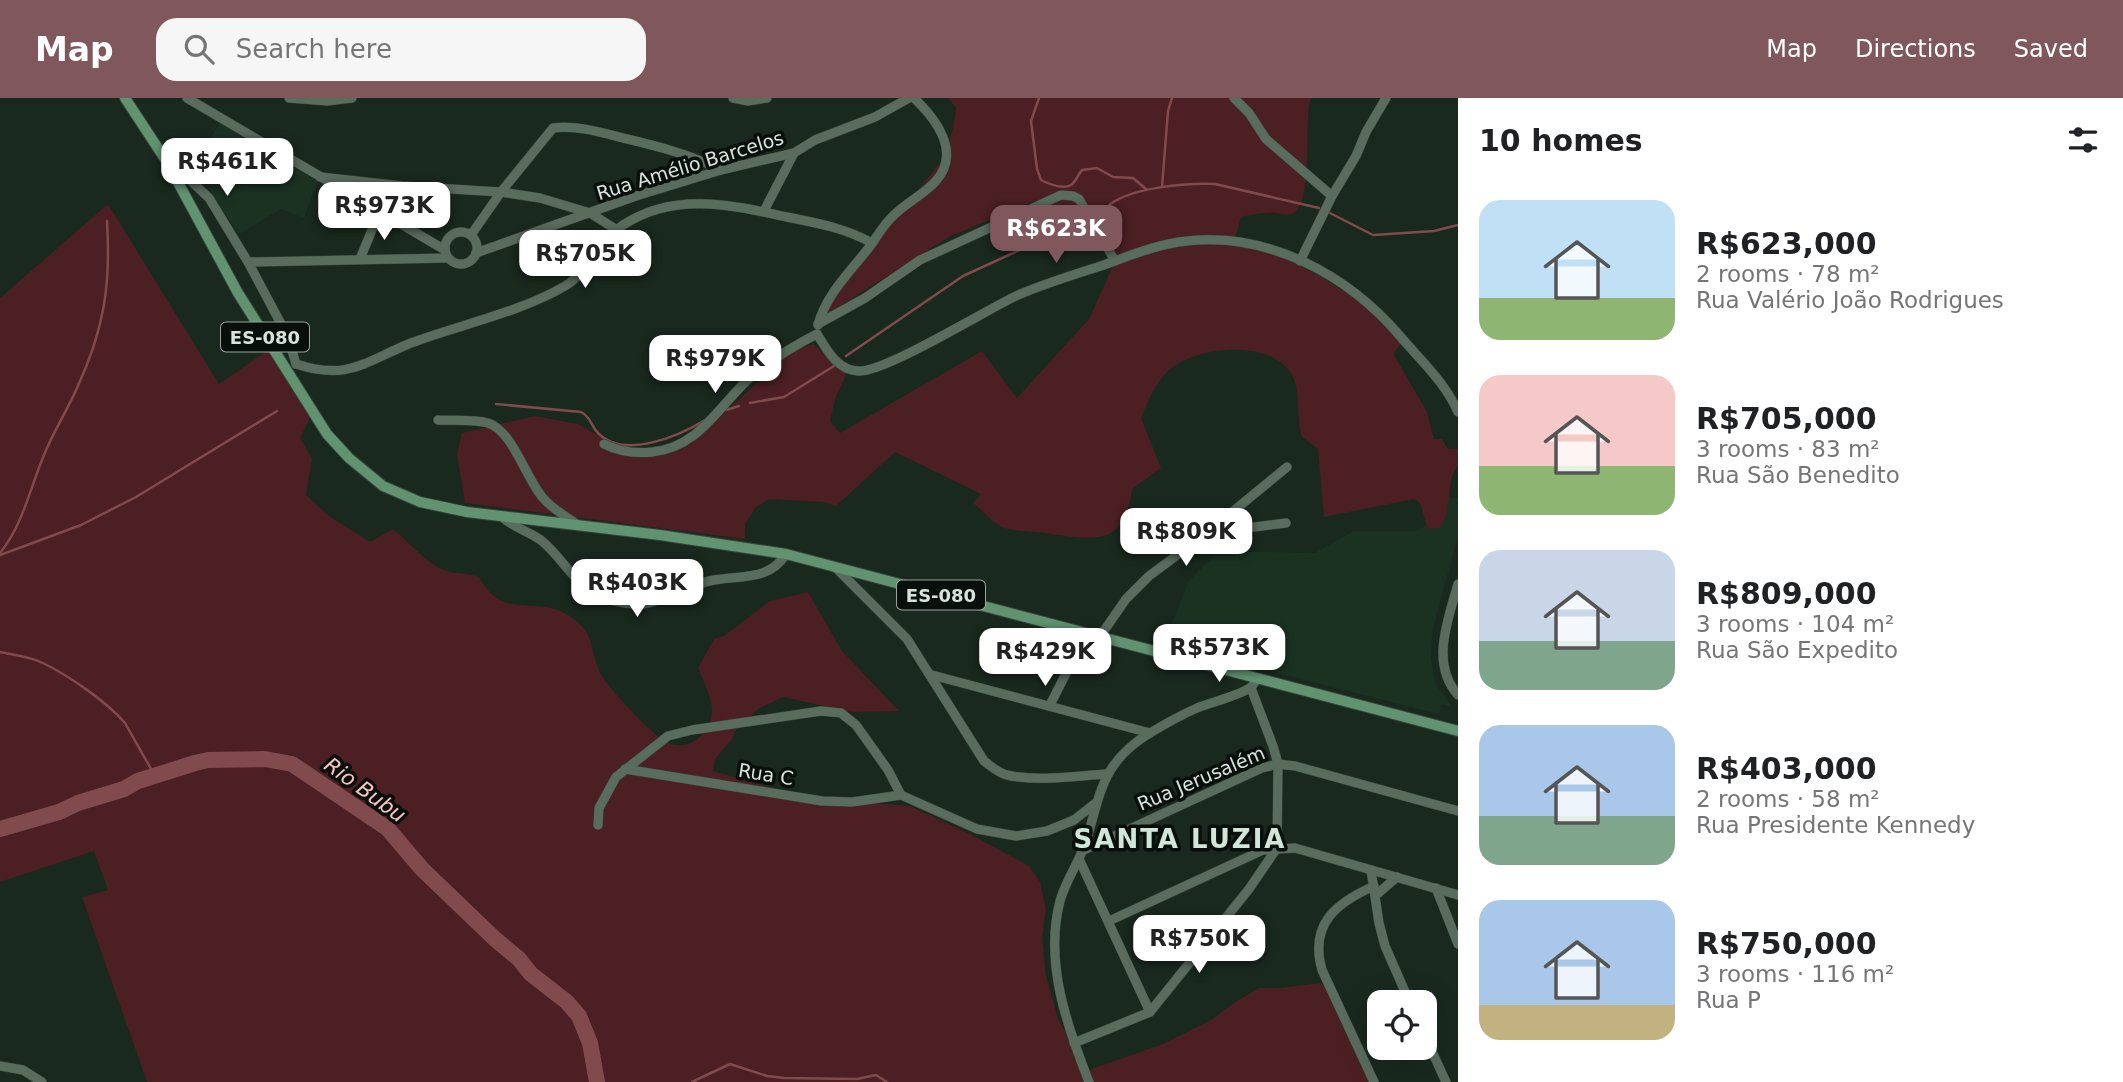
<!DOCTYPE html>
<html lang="en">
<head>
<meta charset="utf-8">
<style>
  body { margin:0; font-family:"DejaVu Sans",sans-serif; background:#f6f6f6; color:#202124; height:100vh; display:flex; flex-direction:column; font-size:26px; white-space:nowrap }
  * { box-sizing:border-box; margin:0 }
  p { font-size:23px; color:#757577 }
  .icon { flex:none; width:38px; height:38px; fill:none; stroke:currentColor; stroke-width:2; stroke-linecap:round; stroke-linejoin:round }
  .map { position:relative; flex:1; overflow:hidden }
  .sheet { display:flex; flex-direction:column; background:#fff; width:665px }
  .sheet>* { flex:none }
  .tools { position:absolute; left:1367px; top:892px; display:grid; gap:14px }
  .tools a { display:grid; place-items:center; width:70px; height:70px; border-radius:14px; background:#fff; box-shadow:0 7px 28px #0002; font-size:35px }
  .price { position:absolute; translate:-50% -60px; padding:0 16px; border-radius:14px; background:#fff; color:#222; font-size:23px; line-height:46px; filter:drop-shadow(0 2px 4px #0008) }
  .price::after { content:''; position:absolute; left:50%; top:42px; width:21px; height:16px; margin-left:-10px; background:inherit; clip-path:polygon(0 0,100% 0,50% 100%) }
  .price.selected { background:#7f575c; color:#fff }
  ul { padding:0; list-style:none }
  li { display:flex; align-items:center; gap:21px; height:175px; padding:0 21px }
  li span { display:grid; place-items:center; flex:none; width:196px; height:140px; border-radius:21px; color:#555 }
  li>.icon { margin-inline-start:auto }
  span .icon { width:84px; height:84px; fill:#fffc; stroke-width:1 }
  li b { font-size:30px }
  h2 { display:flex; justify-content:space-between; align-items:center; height:84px; padding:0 21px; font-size:30px }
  header { display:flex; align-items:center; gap:42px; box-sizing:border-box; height:98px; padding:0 35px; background:#7f575c; color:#fff }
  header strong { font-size:33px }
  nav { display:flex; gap:38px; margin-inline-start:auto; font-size:24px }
  .search { width:490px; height:63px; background:#f6f6f6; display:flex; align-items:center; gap:18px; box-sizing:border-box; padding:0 24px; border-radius:21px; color:#757577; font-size:26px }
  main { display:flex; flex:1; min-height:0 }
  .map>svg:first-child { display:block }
</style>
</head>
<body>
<header>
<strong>Map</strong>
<div class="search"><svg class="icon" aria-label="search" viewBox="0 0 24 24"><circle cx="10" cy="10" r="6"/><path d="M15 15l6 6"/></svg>Search here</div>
<nav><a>Map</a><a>Directions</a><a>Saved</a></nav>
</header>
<main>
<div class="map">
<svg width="1458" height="984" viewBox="0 0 1458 984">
  <rect width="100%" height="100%" fill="#19291e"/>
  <g fill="#1b3223">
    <polygon points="220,25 317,83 304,120 281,111 239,136 193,68"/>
    <polygon points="1444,400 1458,400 1458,438 1432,534 1431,560 1435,585 1452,609 1441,606 1439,616 1164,546 1188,484 1219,453 1315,455 1354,433 1417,433 1433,423"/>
  </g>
  <g fill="#4b1f23">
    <path d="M948,0H1311C1303,21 1315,110 1291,116C1284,118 1276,114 1269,115C1260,115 1250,117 1241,119L1233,147L1254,145L1320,178L1363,205L1403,243L1395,253L1394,257L1427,314L1434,341H1442L1448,351H1458V368C1444,385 1454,412 1440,429L1434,431L1427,429L1420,405L1414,401L1324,419L1318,351L1302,339C1295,319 1302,294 1291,275C1269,241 1195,248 1168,273C1155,286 1148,303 1141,320L1161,370L1132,391C1125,450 1093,442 1045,435C1032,433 1014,434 1002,429C992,424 982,412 973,405L981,396L895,354L836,408L823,404L769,401L755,410L745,426V441L465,405L457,356L462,335L535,318L578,326L621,351L652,352L694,342L796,250L814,246L833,266L847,274L835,301L830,323L840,335L982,253L1017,300L1089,221L1114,166L1102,132L1058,146L1037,102L949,139L822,219L832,201L943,61L953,30L956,10Z"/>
    <path d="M108,106L219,286L270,251L311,318L300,340L312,361L306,397L329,418L370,444L393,431C409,444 427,466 446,473C456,476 466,474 479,479C503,525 537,495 571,519C598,537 588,554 602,578C610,592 656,641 670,646C691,653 713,633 712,611C711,598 703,582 698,570L714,541L724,538L770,503L808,494L842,553L899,613L851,614L783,599L758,611L735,633L732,641L715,661L713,673L805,699L910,708L970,736L1029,768L1040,784L1046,811L1042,840L1046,878L1058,920L1086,973L1163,946L1211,922L1234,905L1259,890H1280L1321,885L1330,895L1371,984H147L82,799L108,792L94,753L0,784V200Z"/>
  </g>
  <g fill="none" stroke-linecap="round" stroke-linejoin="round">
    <g stroke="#814b4e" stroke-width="2.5">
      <path d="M1039,0L1031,23L1037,71L1041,82C1049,86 1062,92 1071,87C1076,84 1078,76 1082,72L1097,70L1113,79L1133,80L1146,91"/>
      <polyline points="1162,89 1168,13 1172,0"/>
      <polyline points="1326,113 1373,137 1434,133 1458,127"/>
      <path d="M1095,121C1099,118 1103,113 1107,109C1128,89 1187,85 1215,86L1319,110"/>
      <polyline points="846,258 963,178 1024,150 1088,125"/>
      <polyline points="750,305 784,299 834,268"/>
      <path d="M496,306L581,314C591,319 591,328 598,335C624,362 679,338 705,322"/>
      <polyline points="726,312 739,308"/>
      <path d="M0,455C23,427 30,390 44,357C53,334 67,313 77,290C104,232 111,187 107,123"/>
      <polyline points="0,457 81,427 136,399 277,313"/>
      <path d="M0,554C14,557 31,559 43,565C69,578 106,603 125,625L155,678"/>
      <polyline points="692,984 730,966 767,978 784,980 857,981 876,977 887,984"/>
    </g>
    <polyline stroke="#814b4e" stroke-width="16" points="0,731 59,714 78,705 124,691 138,683 195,665 208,662 265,661 292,666 388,731 422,771 495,841 519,861 531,876 567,904 579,918 590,945 597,984"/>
    <g stroke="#37443b" stroke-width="10">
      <g id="minor">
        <polyline points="187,0 445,152"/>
        <polyline points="289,0 327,3 352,0"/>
        <polyline points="733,0 748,3 767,0"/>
        <polyline points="1234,0 1249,15 1266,41 1332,98"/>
        <polyline points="171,72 190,82 209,100 248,164 288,239 296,266"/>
        <polyline points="320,79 402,88 501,94 540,100 590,115 617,132"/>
        <polyline points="764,113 794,55"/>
        <circle cx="461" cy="150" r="16"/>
        <path d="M471,137L501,94L553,30C577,27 600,34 623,40C657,48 689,56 721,72"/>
        <polyline points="476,155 636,98 721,72 794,55 815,42 875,19 909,0"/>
        <polyline points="360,161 379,115"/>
        <polyline points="1300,163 1332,98 1356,58 1366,34 1386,0"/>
        <polyline points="248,164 448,160"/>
        <polyline points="818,226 865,200 920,162 1061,97 1073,98 1079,101 1115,163"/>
        <path d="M818,227C826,196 852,172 871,147C878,137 884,126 894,117C906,105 924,96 935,84C962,55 936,21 914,0"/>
        <path d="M817,236C827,252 837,272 858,273C884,275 986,212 1016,198C1043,186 1072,177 1101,168C1129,158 1157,146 1187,143C1269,134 1348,177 1400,238C1421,263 1445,284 1458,314"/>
        <path d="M296,266C348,283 364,264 411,245C459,227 521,214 565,188C591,172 601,142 623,127C675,93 731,107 787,119C817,125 845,130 872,145"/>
        <path d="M438,322C454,323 473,321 488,325C513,333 526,381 543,400C552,411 566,418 578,427"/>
        <path d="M604,346C620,354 634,356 652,354C701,349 719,306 753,277C772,262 795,247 817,236"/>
        <path d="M501,418C513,430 529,433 542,443C559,457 570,477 586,490C601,502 630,509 648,505C671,500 691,486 714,482C742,477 769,483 786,456"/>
        <polyline points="1208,434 1287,369"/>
        <path d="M835,469L907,541L984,663C991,668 998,675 1007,677C1038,684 1075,678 1106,676"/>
        <path d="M1458,486C1448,522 1430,566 1458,597"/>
        <polyline points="1099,540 1126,501 1149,478 1207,435 1286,425"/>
        <polyline points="932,577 1150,635"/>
        <polyline points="1050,607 1086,536"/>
        <polyline points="625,671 822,703 852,704 901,697"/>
        <polyline points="598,727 599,710 616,679 668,638 692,632 821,613 841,615 856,627 888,672 901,697 977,731 1016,738 1047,733 1074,722 1097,704"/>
        <polyline points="1084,752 1262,670 1278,666 1295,668 1458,713"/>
        <polyline points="1079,761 1150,914"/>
        <polyline points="1371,772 1379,825 1385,848 1410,905"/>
        <polyline points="1436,790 1458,846"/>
        <polyline points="1376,797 1397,779"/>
        <polyline points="1109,823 1263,752 1295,750 1458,797"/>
        <polyline points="1424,936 1446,984"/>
        <polyline points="1074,945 1150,914 1249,791 1277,750 1278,666 1273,648 1251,590"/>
        <polyline points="0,968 23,972 42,984"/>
        <path d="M1089,984C1067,928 1044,864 1060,803C1066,781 1081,762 1087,740C1101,693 1103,663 1150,635C1165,626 1181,617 1197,610C1209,605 1244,596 1251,589C1254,587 1255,583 1257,580"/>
        <path d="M1374,984L1322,872C1309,826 1336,805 1374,788"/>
      </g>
    </g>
    <g stroke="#37443b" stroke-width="12">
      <polyline id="major" points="125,0 167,64 238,195 327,336 349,360 383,388 420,404 467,414 660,437 786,456 1458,633"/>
    </g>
    <use href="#minor" stroke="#596c5e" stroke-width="9"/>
    <use href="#major" stroke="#619371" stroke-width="10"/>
  </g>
  <g text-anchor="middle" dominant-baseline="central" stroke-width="7" stroke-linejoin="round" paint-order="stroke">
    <g fill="#09100b" stroke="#9aa49d" stroke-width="2">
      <rect x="221" y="224.5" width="88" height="29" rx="5"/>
      <rect x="897" y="482.5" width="88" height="29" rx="5"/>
    </g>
    <g font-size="18" font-weight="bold" fill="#d8e3db">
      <text x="265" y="239">ES-080</text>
      <text x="941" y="497">ES-080</text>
    </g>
    <g font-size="19" fill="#d8e3db" stroke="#09100b">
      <text transform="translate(690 67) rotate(-17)">Rua Amélio Barcelos</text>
      <text transform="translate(766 676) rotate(9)">Rua C</text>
      <text transform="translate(1201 680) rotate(-23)">Rua Jerusalém</text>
    </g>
    <g font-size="21" font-style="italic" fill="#fac4c6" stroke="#09100b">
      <text transform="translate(365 692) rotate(36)">Rio Bubu</text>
    </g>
    <g font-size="26" font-weight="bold" letter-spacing="2" fill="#d1e6d6" stroke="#09100b">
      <text x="1180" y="741">SANTA LUZIA</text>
    </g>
  </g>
</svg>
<div class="tools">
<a><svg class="icon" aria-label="locate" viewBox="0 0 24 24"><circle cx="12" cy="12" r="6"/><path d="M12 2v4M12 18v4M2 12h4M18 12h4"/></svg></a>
</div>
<b class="price" style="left:227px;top:100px">R$461K</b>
<b class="price" style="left:384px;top:144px">R$973K</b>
<b class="price selected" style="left:1056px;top:167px">R$623K</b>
<b class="price" style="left:585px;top:192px">R$705K</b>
<b class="price" style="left:715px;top:297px">R$979K</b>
<b class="price" style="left:1186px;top:470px">R$809K</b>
<b class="price" style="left:637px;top:521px">R$403K</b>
<b class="price" style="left:1219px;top:586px">R$573K</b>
<b class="price" style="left:1045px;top:590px">R$429K</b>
<b class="price" style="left:1199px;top:877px">R$750K</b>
</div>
<section class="sheet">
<h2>10 homes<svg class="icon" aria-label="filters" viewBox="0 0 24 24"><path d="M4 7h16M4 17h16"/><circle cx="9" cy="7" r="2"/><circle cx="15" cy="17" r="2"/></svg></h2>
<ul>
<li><span style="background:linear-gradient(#bfe0f5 70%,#8fb573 0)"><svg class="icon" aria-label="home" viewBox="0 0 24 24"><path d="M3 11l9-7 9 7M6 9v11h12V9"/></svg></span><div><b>R$623,000</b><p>2 rooms · 78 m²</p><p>Rua Valério João Rodrigues</p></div></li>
<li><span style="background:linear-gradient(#f6c9c9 65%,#8fb573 0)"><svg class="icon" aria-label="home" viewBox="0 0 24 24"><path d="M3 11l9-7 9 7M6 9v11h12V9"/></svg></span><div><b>R$705,000</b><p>3 rooms · 83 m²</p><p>Rua São Benedito</p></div></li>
<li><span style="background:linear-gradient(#c9d6e8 65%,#7fa58c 0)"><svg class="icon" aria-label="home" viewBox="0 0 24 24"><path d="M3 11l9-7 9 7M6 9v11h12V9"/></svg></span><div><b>R$809,000</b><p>3 rooms · 104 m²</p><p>Rua São Expedito</p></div></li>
<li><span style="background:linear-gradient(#a9c7e8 65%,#7fa58c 0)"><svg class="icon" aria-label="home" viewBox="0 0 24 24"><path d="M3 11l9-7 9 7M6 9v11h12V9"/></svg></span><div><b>R$403,000</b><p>2 rooms · 58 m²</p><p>Rua Presidente Kennedy</p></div></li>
<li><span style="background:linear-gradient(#a9c7e8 75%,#c2b280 0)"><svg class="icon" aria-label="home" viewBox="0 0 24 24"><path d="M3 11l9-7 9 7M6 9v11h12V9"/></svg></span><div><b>R$750,000</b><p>3 rooms · 116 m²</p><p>Rua P</p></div></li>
</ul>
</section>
</main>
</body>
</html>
